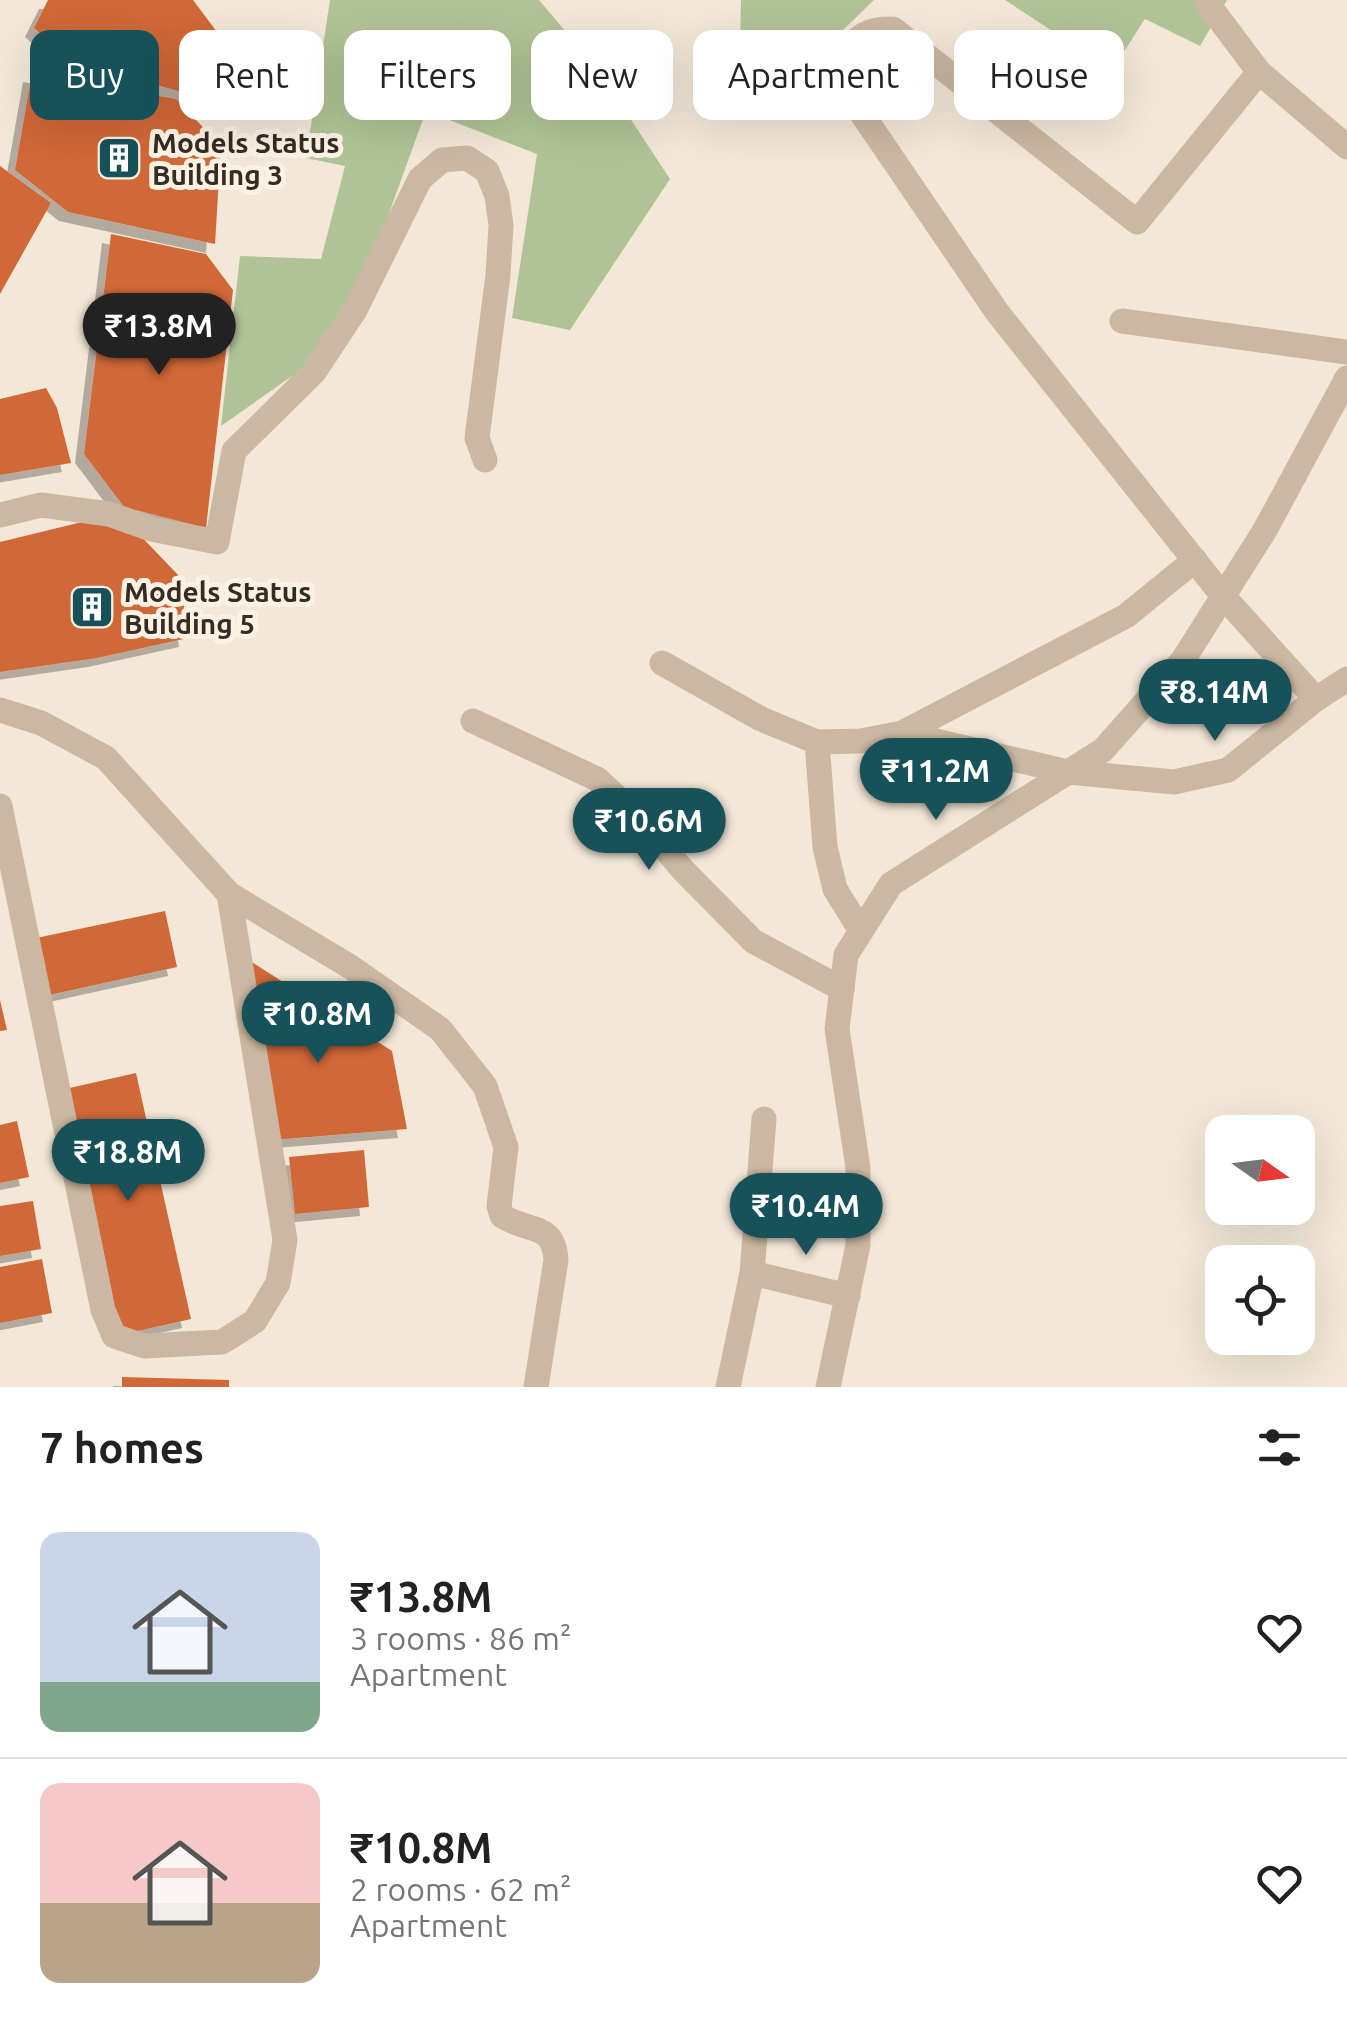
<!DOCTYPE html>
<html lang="en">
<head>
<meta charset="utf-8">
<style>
  body { margin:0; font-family:Ubuntu,sans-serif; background:#f6f6f6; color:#222; height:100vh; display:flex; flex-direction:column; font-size:38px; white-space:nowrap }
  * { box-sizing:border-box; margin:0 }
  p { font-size:32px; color:#767676 }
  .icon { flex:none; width:55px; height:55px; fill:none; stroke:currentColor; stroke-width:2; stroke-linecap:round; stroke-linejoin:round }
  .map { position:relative; height:1387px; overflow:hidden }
  .side { display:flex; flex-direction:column; background:#fff; flex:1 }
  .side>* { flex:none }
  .guide { position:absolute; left:30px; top:30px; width:1288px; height:90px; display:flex; gap:20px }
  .needle { width:65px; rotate:104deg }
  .controls { position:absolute; left:1205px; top:1115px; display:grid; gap:20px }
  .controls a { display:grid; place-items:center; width:110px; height:110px; border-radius:20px; background:#fff; box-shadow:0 10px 40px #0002; font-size:50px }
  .price { position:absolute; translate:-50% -85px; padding:0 22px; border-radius:35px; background:#17525b; color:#fff; font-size:32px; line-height:65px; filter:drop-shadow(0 2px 5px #0008) }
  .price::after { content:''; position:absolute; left:50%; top:60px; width:30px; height:22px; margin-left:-15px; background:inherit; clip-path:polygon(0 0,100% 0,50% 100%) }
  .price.selected { background:#222; color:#fff }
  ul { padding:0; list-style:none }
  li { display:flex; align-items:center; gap:30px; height:250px; padding:0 40px }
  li+li { border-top:2px solid #e0e0e0 }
  li span { display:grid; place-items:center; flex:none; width:280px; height:200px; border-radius:20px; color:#555 }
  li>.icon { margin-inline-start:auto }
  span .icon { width:120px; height:120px; fill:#fffc; stroke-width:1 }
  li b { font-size:42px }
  h2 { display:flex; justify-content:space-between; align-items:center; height:120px; padding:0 40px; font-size:42px }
  .tag { padding:0 35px; border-radius:20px; background:#fff; box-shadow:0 10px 40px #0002; font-size:35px; line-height:90px }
  .tag.selected { background:#17525b; color:#fff }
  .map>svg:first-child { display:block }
</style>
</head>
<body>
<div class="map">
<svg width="1347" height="1387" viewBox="0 0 1347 1387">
  <defs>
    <filter id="shadow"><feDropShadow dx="-9" dy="9" stdDeviation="0" flood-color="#0004"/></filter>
  </defs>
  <rect width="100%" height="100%" fill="#f3e8d7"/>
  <g fill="#b1c396">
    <polygon points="330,0 539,0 599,71 670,179 570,330 512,318 537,154 426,111 374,255 308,365 221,426 240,256 321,259 345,166 306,158"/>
    <polygon points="741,0 874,0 789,82 740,42"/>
    <polygon points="1005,0 1227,0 1200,46 1145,19 1112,70"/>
  </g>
  <g fill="#d16737" filter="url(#shadow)">
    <polygon points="48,0 193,0 226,44 209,99 73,63 34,28"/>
    <polygon points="32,73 176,99 221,146 215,244 68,212 15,170"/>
    <polygon points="0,166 51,203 0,294"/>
    <polygon points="111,234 206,254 233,290 206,528 124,507 84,454"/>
    <polygon points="46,388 57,408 71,463 0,475 0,399"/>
    <polygon points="82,522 134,529 180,577 188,638 97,658 0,672 0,542"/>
    <polygon points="165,911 177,967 49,995 36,938"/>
    <polygon points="239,954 392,1051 407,1129 272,1140"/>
    <polygon points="0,1000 7,1030 0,1031"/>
    <polygon points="136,1073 191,1319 120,1335 65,1089"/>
    <polygon points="17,1121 29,1177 0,1183 0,1125"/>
    <polygon points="364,1150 369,1207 295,1214 289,1157"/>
    <polygon points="33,1201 41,1249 0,1256 0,1206"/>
    <polygon points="42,1259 52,1313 0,1323 0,1267"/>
    <polygon points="122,1377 229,1380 229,1387 122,1387"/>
  </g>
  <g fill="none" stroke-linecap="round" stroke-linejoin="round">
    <g stroke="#ccb8a2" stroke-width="25">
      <polyline points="1205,0 1259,72 1347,147"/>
      <path d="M1259,72L1137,222L893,29C853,27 838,56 847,92L997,312L1223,596L1316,699"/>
      <polyline points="1122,321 1347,352"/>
      <polyline points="0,515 41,505 109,514 151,529 217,542 234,451 314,372 355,310 420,179 442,160 467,158 487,171 497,196 501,225 498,275 477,438 485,460"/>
      <polyline points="662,663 761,719 817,742 861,741 902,733 1068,772 1174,782 1228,770 1316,699 1347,679"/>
      <polyline points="0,710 41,723 106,758 229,894 285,1240 278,1283 255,1321 222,1342 144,1346 114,1336 103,1310 0,806"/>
      <polyline points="473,721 597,779 640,819 683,870 753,941 842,989"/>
      <polyline points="902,733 1126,616 1195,560"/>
      <polyline points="817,742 825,847 835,889 861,931"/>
      <path d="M229,894L349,966L440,1029L485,1086L506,1147L499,1206L502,1216C529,1233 554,1222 556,1260L536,1387"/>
      <polyline points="752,1273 848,1296"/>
      <polyline points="728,1387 752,1273 764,1119"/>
      <polyline points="828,1387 858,1245 858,1168 837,1029 846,955 891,884 1103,750 1183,660 1265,530 1347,378"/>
    </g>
  </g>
  <defs>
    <g id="building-square" transform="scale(2.25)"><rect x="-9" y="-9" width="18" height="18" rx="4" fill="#17525b" stroke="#fbf2e4"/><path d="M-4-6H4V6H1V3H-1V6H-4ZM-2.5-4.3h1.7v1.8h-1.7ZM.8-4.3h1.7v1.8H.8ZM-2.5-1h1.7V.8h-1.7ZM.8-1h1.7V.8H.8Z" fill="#fff"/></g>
  </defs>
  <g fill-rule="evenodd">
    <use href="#building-square" x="119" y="158"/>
    <use href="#building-square" x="92" y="607"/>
  </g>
  <g text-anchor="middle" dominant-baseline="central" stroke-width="10" stroke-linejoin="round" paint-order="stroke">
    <g font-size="28" font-weight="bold" fill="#362c25" stroke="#fbf2e4" text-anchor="start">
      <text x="152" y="142">Models Status<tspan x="152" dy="32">Building 3</tspan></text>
      <text x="124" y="591">Models Status<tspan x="124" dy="32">Building 5</tspan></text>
    </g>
  </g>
</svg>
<div class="controls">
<a><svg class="needle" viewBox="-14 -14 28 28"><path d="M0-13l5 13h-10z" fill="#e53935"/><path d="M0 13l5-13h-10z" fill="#767676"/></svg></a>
<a><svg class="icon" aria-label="locate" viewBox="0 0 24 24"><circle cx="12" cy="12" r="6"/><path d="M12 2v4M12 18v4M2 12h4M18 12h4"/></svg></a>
</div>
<b class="price selected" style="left:159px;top:378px">₹13.8M</b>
<b class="price" style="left:1215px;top:744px">₹8.14M</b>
<b class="price" style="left:936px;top:823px">₹11.2M</b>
<b class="price" style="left:649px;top:873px">₹10.6M</b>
<b class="price" style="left:318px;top:1066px">₹10.8M</b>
<b class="price" style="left:128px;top:1204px">₹18.8M</b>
<b class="price" style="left:806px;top:1258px">₹10.4M</b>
<div class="guide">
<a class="tag selected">Buy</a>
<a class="tag">Rent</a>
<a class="tag">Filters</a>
<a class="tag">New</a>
<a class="tag">Apartment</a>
<a class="tag">House</a>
</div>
</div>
<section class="side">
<h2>7 homes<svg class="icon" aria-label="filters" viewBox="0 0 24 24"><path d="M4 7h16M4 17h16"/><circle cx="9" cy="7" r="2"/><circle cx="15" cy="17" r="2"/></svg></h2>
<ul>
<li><span style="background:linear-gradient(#c9d6e8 75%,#7fa58c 0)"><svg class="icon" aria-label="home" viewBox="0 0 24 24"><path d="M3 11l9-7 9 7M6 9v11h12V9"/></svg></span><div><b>₹13.8M</b><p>3 rooms · 86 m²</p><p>Apartment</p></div><svg class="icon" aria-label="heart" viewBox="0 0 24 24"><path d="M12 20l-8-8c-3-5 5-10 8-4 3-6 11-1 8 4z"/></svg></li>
<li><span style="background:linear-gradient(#f6c9c9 60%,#b9a48a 0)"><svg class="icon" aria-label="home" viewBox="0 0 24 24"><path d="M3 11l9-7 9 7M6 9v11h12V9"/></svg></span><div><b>₹10.8M</b><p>2 rooms · 62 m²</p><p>Apartment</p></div><svg class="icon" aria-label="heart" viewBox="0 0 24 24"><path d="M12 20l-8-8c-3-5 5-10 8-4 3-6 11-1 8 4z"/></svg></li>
</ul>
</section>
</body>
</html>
